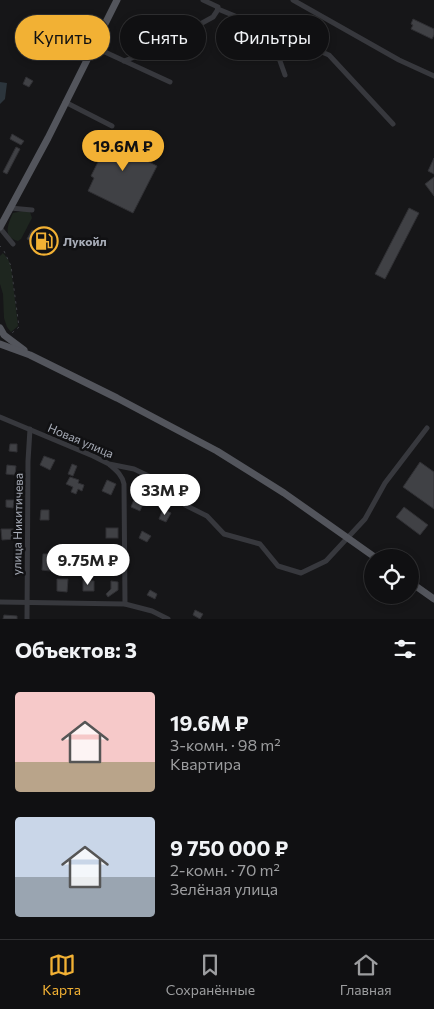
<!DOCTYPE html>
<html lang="ru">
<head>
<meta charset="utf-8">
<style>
  body { margin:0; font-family:Commissioner,sans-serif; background:#1e1e20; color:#f1f3f6; height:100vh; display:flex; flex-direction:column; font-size:19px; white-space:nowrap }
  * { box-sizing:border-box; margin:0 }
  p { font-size:16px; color:#9c9d9f }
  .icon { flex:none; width:28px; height:28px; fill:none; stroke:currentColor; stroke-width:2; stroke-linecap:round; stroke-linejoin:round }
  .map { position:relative; height:619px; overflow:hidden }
  .sheet { display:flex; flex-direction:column; background:#101012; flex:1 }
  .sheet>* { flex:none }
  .guide { position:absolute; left:15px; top:15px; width:405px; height:45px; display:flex; gap:10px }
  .buttons { position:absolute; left:364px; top:549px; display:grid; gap:10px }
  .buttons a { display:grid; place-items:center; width:55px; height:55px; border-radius:50%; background:#101012; box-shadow:0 2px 8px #0003,0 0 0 1px #303032; font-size:25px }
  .price { position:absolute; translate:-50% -42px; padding:0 11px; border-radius:18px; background:#fff; color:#222; font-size:16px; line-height:32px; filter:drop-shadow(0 1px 2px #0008) }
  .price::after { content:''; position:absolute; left:50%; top:30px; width:15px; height:11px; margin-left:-8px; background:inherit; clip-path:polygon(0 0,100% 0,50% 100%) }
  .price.current { background:#f2b134; color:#111 }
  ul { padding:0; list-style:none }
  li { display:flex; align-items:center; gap:15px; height:125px; padding:0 15px }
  li span { display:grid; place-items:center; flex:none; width:140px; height:100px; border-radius:5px; color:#555 }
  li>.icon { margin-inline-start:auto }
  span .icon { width:60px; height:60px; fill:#fffc; stroke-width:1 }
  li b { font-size:21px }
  h2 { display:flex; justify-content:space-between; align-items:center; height:60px; padding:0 15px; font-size:21px }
  .pill { padding:0 18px; border-radius:22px; background:#101012; box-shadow:0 2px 8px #0003,0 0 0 1px #303032; font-size:18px; line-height:45px }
  .pill.current { background:#f2b134; color:#111 }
  .tabs { display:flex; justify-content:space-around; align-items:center; height:70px; border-top:1px solid #303032; background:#101012; font-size:14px; color:#9c9d9f }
  .tabs a { display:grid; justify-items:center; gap:2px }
  .tabs .current { color:#f2b134 }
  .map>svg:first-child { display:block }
</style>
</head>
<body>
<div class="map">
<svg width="434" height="619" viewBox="0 0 434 619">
  <rect width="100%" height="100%" fill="#161618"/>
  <g fill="#1e261f">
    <path d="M23,211L30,212L32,218L21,239L18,241C2,237 8,224 13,213Z"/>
    <polygon points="3,253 8,259 11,267 18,326 11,332 7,327 4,318 3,294 0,284 0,256"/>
  </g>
  <polygon fill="#2c353c" points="0,82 7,83 5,99 0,104"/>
  <g fill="#404145" stroke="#303034">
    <polygon points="413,19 434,29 434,35 432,39 411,29 413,25 411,24"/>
    <polygon points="26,77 33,81 29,87 23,84"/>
    <polygon points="118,131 153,149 147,161 157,166 133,213 88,191 94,178 91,176 107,144 111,145"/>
    <polygon points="12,134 24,141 21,145 10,139"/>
    <polygon points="16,147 20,149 7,174 3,172"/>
    <polygon points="434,158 434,174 428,171"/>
    <polygon points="434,177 434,196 425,184"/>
    <polygon points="409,208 419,213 385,279 375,274"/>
    <polygon points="32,230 48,238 44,247 27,239"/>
    <polygon points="10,444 17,444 17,452 9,451"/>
    <polygon points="44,456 55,460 50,470 40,465"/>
    <polygon points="420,462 434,472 434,509 403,487"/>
    <polygon points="72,464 77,466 73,476 68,474"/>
    <polygon points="7,465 16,466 15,475 6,474"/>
    <polygon points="70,477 79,480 78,483 84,485 82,491 78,489 76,494 71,492 73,487 66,484"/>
    <polygon points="107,480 116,484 111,495 102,491"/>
    <polygon points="135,497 144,501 140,511 131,507"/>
    <polygon points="6,500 14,500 13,508 6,507"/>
    <polygon points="404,507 428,525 420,535 396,517"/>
    <polygon points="163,509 171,513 166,522 159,519"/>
    <polygon points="41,510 49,510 49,520 40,520"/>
    <rect x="106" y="528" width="12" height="10"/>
    <polygon points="1,529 15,529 15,539 2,540"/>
    <polygon points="142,531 151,536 147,542 139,538"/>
    <polygon points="43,554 51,554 50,571 42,570"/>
    <polygon points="107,554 119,555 118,565 107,565"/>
    <polygon points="57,579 68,579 67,592 57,591"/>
    <polygon points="83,580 94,581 94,591 83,591"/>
    <polygon points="111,581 118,582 118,590 108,597 106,594 111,589"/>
    <polygon points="150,590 157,594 155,599 147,595"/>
    <polygon points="195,610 203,614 200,619 193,615"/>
    <polygon points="4,615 17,616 17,619 3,619"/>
  </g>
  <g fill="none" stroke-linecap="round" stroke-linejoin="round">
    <g stroke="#3d3f44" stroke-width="1" stroke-dasharray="2.5 4" stroke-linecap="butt">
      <polyline points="0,246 1,247"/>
      <polyline points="4,251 11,266 19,327 12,333"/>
    </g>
    <g stroke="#37383d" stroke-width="5">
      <polyline points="293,0 399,60 434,76"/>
      <polyline points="218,9 329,55 393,124"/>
      <polyline points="269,30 285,75"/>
      <polyline points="94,47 170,82"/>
      <polyline points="124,61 153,50 213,17 217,11 218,7 203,0"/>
      <polyline points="65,102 112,126"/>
      <polyline points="10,208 32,210"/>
      <polyline points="0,228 13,244"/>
      <polyline points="0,417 93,456 109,464 134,469 155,479 178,496 185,505 207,516 224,534 260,544 278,566 301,573 326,561 365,519 385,483 427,428"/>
      <path d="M110,465C117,471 122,475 124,484L125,604"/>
      <polyline points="0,602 125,604 152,611 168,619"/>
      <polyline points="27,619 28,461 30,429"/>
    </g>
    <g stroke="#53555c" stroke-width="7">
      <polyline points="0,227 48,138 117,0"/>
      <polyline points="0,328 4,335 24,350"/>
      <polyline points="0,344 30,355 117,398 217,451 284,493 376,558"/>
      <polyline points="410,582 434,599"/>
    </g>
  </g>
  <defs>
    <g id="fuel-ring" transform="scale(1.4375)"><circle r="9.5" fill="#111113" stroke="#f2b134" stroke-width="1.5"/><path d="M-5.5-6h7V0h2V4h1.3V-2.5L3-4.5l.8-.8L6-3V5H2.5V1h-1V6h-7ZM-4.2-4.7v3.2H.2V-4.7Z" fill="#f2b134"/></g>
  </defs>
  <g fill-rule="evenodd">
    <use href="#fuel-ring" x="44" y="241"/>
  </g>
  <g text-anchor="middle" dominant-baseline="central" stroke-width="5" stroke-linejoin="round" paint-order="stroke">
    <g font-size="12" font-weight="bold" fill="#a8adb8" stroke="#111113" text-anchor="start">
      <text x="63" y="241">Лукойл</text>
    </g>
    <g font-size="12" fill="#a8adb8" stroke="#111113">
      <text transform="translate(81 440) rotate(23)">Новая улица</text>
      <text transform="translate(17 524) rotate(-89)">улица Никитичева</text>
    </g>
  </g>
</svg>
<div class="buttons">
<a><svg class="icon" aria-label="locate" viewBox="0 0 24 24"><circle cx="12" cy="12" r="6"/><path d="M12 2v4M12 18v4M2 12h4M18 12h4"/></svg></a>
</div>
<b class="price current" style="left:123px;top:172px">19.6M ₽</b>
<b class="price" style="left:165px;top:516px">33M ₽</b>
<b class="price" style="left:88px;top:586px">9.75M ₽</b>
<div class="guide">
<a class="pill current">Купить</a>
<a class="pill">Снять</a>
<a class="pill">Фильтры</a>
</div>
</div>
<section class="sheet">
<h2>Объектов: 3<svg class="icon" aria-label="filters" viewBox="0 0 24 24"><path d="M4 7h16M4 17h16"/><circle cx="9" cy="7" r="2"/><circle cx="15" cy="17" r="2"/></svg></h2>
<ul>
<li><span style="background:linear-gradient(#f6c9c9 70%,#b9a48a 0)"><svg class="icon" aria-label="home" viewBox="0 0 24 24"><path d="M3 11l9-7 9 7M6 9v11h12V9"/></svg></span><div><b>19.6M ₽</b><p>3-комн. · 98 m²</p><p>Квартира</p></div></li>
<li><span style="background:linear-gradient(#c9d6e8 60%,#9aa5b1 0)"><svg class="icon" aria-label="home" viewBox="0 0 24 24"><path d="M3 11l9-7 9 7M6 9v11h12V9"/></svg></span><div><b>9 750 000 ₽</b><p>2-комн. · 70 m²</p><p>Зелёная улица</p></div></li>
</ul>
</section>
<nav class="tabs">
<a class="current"><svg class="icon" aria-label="map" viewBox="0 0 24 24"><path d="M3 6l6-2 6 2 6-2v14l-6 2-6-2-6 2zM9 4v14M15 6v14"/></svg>Карта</a>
<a><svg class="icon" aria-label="saved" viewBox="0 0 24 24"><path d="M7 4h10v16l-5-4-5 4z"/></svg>Сохранённые</a>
<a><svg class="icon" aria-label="home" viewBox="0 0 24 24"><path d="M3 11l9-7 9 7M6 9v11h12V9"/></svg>Главная</a>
</nav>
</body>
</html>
